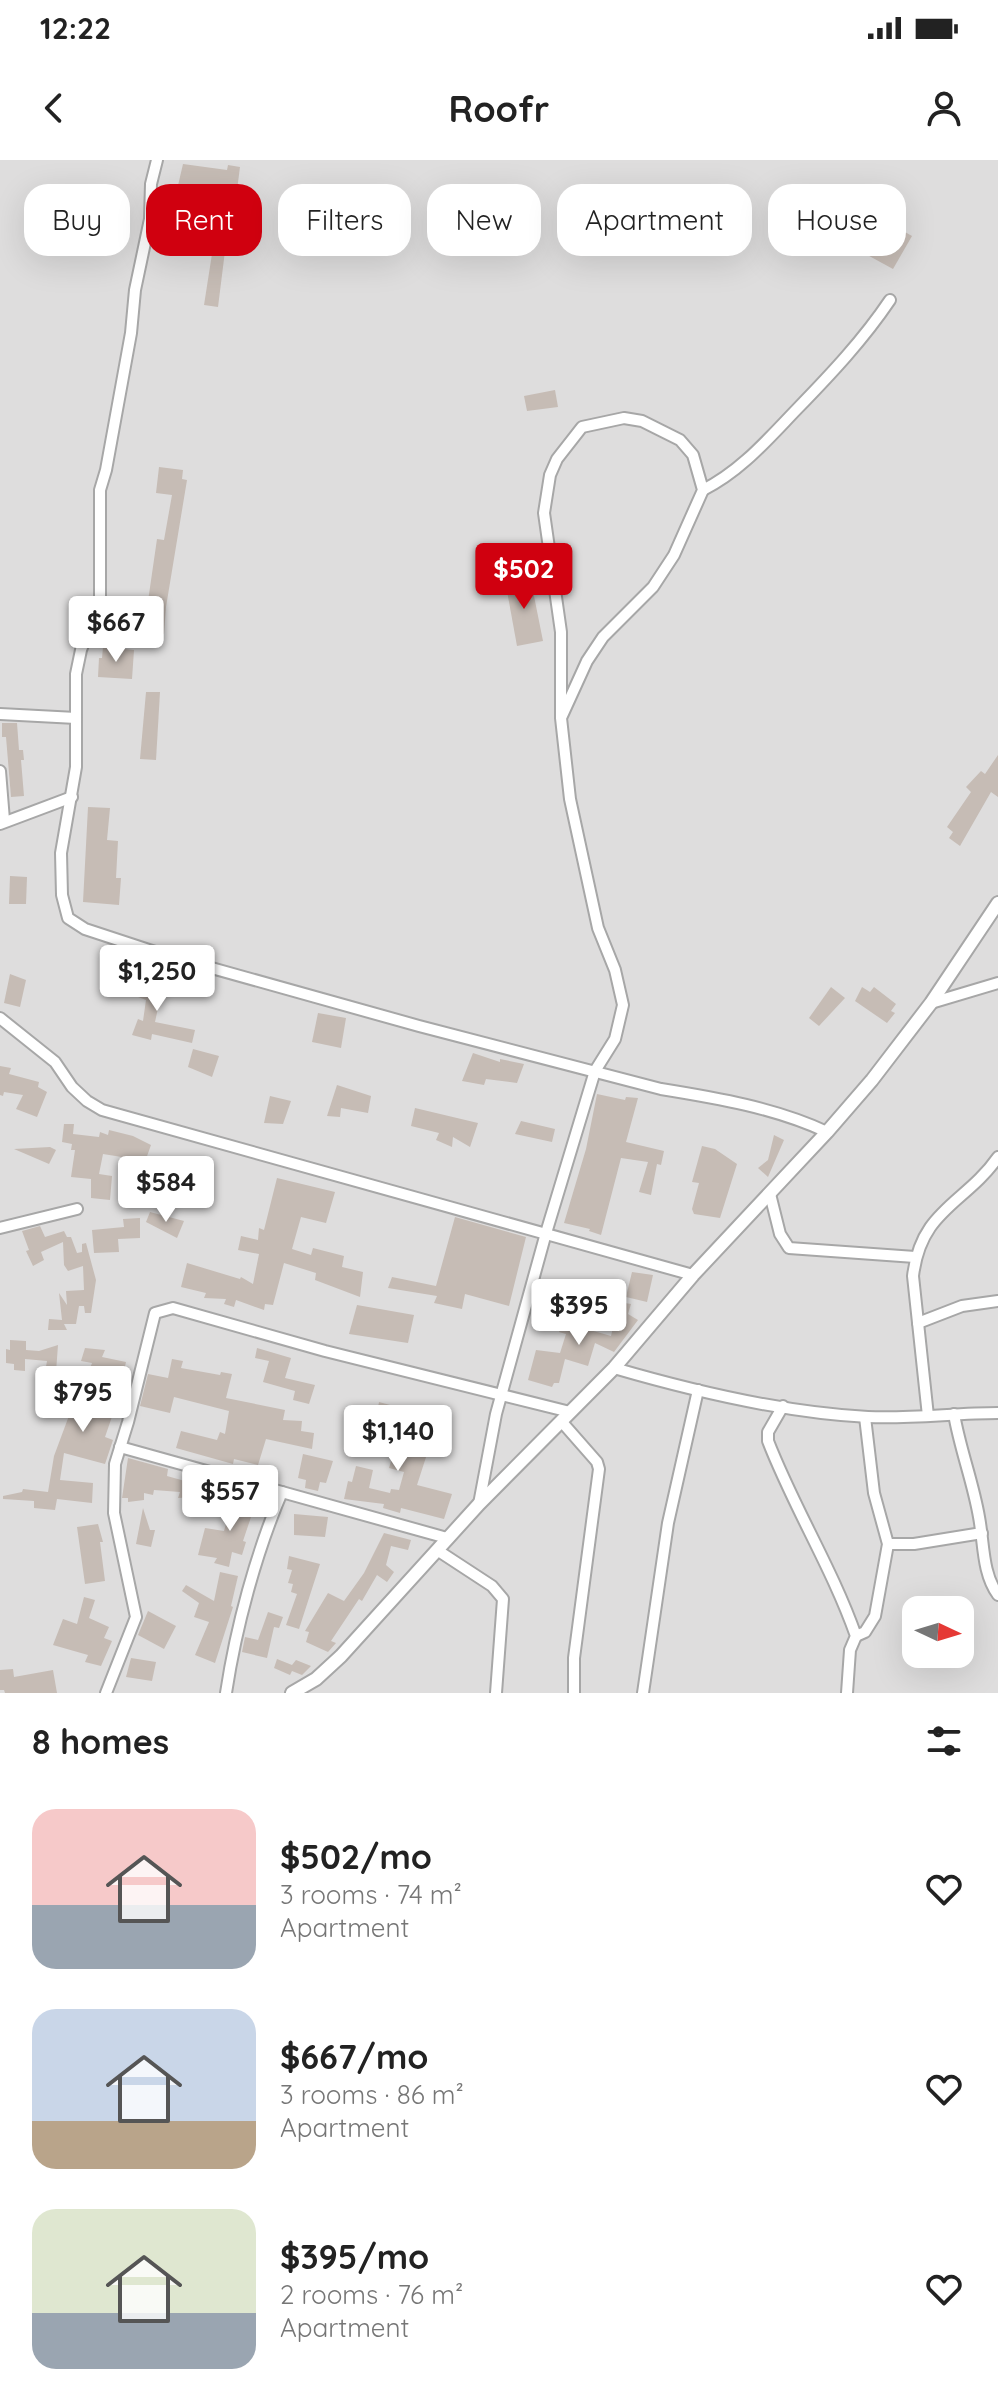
<!DOCTYPE html>
<html lang="en">
<head>
<meta charset="utf-8">
<style>
  body { margin:0; font-family:Quicksand,sans-serif; background:#f6f6f6; color:#222; height:100vh; display:flex; flex-direction:column; font-size:30px; white-space:nowrap }
  * { box-sizing:border-box; margin:0 }
  p { font-size:26px; color:#767676 }
  .icon { flex:none; width:44px; height:44px; fill:none; stroke:currentColor; stroke-width:2; stroke-linecap:round; stroke-linejoin:round }
  .map { position:relative; height:1533px; overflow:hidden }
  .side { display:flex; flex-direction:column; background:#fff; flex:1 }
  .side>* { flex:none }
  .banner { position:absolute; left:24px; top:24px; width:950px; height:72px; display:flex; gap:16px }
  .needle { width:52px; rotate:94deg }
  .buttons { position:absolute; left:902px; top:1436px; display:grid; gap:16px }
  .buttons a { display:grid; place-items:center; width:72px; height:72px; border-radius:16px; background:#fff; box-shadow:0 8px 32px #0002; font-size:40px }
  .price { position:absolute; translate:-50% -68px; padding:0 18px; border-radius:8px; background:#fff; color:#222; font-size:26px; line-height:52px; filter:drop-shadow(0 2px 4px #0008) }
  .price::after { content:''; position:absolute; left:50%; top:48px; width:24px; height:18px; margin-left:-12px; background:inherit; clip-path:polygon(0 0,100% 0,50% 100%) }
  .price.current { background:#d0000f; color:#fff }
  ul { padding:0; list-style:none }
  li { display:flex; align-items:center; gap:24px; height:200px; padding:0 32px }
  li span { display:grid; place-items:center; flex:none; width:224px; height:160px; border-radius:24px; color:#555 }
  li>.icon { margin-inline-start:auto }
  span .icon { width:96px; height:96px; fill:#fffc; stroke-width:1 }
  li b { font-size:34px }
  h2 { display:flex; justify-content:space-between; align-items:center; height:96px; padding:0 32px; font-size:34px }
  .pill { padding:0 28px; border-radius:24px; background:#fff; box-shadow:0 8px 32px #0002; font-size:28px; line-height:72px }
  .pill.current { background:#d0000f; color:#fff }
  .status { display:flex; justify-content:space-between; align-items:center; height:56px; padding:0 40px; background:#fff; direction:ltr }
  .status svg { height:22px; fill:currentColor }
  header { display:flex; justify-content:space-between; align-items:center; height:104px; padding:0 32px; background:#fff; font-size:36px; font-weight:800 }
  .map>svg:first-child { display:block }
</style>
</head>
<body>
<div class="status"><b>12:22</b><svg viewBox="0 0 49 12"><path d="M0 12V9h3v3zM5 12V6h3v6zM10 12V3h3v9zM15 12V0h3v12zM26 1h20v11H26zM47 4h2v5h-2z"/></svg></div>
<header><svg class="icon" aria-label="back" viewBox="0 0 24 24"><path d="M15 5l-7 7 7 7"/></svg>Roofr<svg class="icon" aria-label="person" viewBox="0 0 24 24"><circle cx="12" cy="8" r="4"/><path d="M4 21q1-7 8-7t8 7"/></svg></header>
<div class="map">
<svg width="998" height="1533" viewBox="0 0 998 1533">
  <rect width="100%" height="100%" fill="#f1ece6"/>
  <path fill="#dedddd" fill-rule="evenodd" d="M0,0H998V1533H0ZM916,1450H960V1494H916Z"/>
  <g fill="#c6bcb5">
    <polygon points="183,4 227,10 228,5 240,7 236,38 213,35 212,39 176,34"/>
    <polygon points="861,47 912,76 893,109 840,80"/>
    <polygon points="214,81 226,83 218,147 204,145"/>
    <polygon points="555,230 558,247 527,251 524,236"/>
    <polygon points="159,307 183,310 182,319 187,320 166,447 164,474 140,473 142,447 147,448 157,379 164,380 172,335 156,333"/>
    <polygon points="530,416 543,481 517,486 505,420"/>
    <polygon points="103,487 134,490 132,519 98,517 99,498 102,498"/>
    <polygon points="146,532 160,532 156,600 140,599"/>
    <polygon points="2,563 17,563 19,590 23,590 24,600 21,600 24,636 11,637 6,577 2,577"/>
    <polygon points="998,595 998,637 991,632 960,686 949,678 953,672 947,667 971,632 966,627 981,611 985,614"/>
    <polygon points="88,647 110,648 107,680 118,681 116,718 121,718 119,745 83,742"/>
    <polygon points="10,716 27,717 26,744 9,744"/>
    <polygon points="146,811 165,816 155,862 195,870 192,883 152,874 151,880 132,875 138,859 143,861 146,840 138,837"/>
    <polygon points="10,814 26,820 20,847 4,843"/>
    <polygon points="831,827 845,838 819,866 809,858"/>
    <polygon points="862,827 870,832 874,827 896,844 891,851 895,853 887,863 855,841"/>
    <polygon points="318,853 346,858 341,888 312,882"/>
    <polygon points="193,889 219,896 212,917 188,907"/>
    <polygon points="473,893 500,902 500,899 524,904 517,923 486,919 484,925 462,921"/>
    <polygon points="0,906 11,908 9,914 39,922 38,927 47,932 37,957 16,949 23,935 4,932 3,936 0,935"/>
    <polygon points="337,925 371,936 368,953 341,948 340,957 327,956"/>
    <polygon points="597,934 625,940 626,937 638,938 626,982 664,991 661,1005 657,1004 651,1035 639,1032 648,1002 621,998 601,1075 589,1071 590,1069 564,1063 586,989"/>
    <polygon points="270,936 291,941 283,964 264,963"/>
    <polygon points="415,948 478,963 470,987 453,977 452,987 436,980 439,973 411,966"/>
    <polygon points="521,961 555,969 552,982 515,974"/>
    <polygon points="64,964 74,964 73,974 99,977 100,972 108,975 109,970 133,976 151,985 141,1013 126,1007 128,998 103,994 99,1014 112,1016 110,1040 91,1038 91,1019 71,1017 75,990 71,990 72,984 62,982"/>
    <polygon points="774,975 784,980 768,1017 758,1008 768,1000"/>
    <polygon points="702,986 715,989 737,1004 720,1058 694,1054 692,1049 699,1023 692,1022"/>
    <polygon points="50,987 56,990 49,1004 14,989"/>
    <polygon points="277,1018 335,1032 326,1063 301,1057 292,1089 311,1095 313,1088 344,1096 342,1107 363,1112 360,1137 315,1120 316,1113 284,1103 273,1145 265,1144 264,1150 236,1140 234,1147 224,1144 226,1139 204,1138 206,1133 181,1127 187,1103 240,1119 241,1117 253,1124 259,1094 238,1090 241,1076 258,1080 259,1068 264,1070"/>
    <polygon points="150,1052 184,1061 177,1078 146,1062"/>
    <polygon points="455,1057 526,1077 509,1146 465,1134 462,1149 434,1143 437,1136 388,1128 392,1117 436,1126"/>
    <polygon points="140,1058 140,1078 118,1079 119,1092 94,1093 92,1070 124,1067 123,1059"/>
    <polygon points="40,1066 45,1077 64,1071 67,1077 71,1077 77,1093 82,1092 82,1084 86,1083 96,1120 91,1153 85,1153 84,1146 79,1146 76,1164 64,1164 67,1170 48,1170 49,1159 62,1160 59,1133 67,1145 66,1131 84,1130 83,1106 68,1111 64,1105 63,1082 41,1092 44,1100 33,1106 26,1091 29,1090 22,1071"/>
    <polygon points="632,1112 653,1115 647,1142 626,1137"/>
    <polygon points="619,1142 631,1144 628,1154 638,1160 614,1192 595,1183 588,1206 565,1199 559,1223 554,1223 552,1227 528,1220 536,1190 560,1193 566,1174 559,1172 562,1162 611,1176"/>
    <polygon points="357,1145 414,1155 408,1183 349,1174"/>
    <polygon points="10,1180 26,1181 26,1190 39,1191 58,1185 56,1212 45,1212 47,1201 25,1199 25,1211 14,1210 14,1204 6,1203 6,1189 10,1190"/>
    <polygon points="85,1188 105,1190 102,1197 126,1202 117,1242 105,1277 113,1280 105,1304 64,1293 60,1320 93,1323 92,1343 57,1339 55,1350 34,1348 34,1341 3,1339 3,1336 22,1332 23,1329 48,1332 54,1296 70,1253 87,1257 97,1230 83,1228 92,1203 81,1201"/>
    <polygon points="257,1188 291,1198 285,1218 315,1225 309,1244 293,1240 295,1231 263,1222 269,1201 255,1198"/>
    <polygon points="172,1199 183,1201 181,1208 220,1215 221,1212 232,1214 226,1238 285,1250 283,1260 302,1261 301,1271 314,1273 312,1289 266,1279 258,1305 234,1299 233,1304 176,1288 181,1271 217,1280 220,1272 225,1274 229,1251 174,1237 170,1253 140,1246 148,1214 168,1218"/>
    <polygon points="379,1242 401,1248 392,1281 428,1291 417,1325 452,1334 444,1359 401,1348 400,1353 383,1348 384,1344 344,1339 348,1321 352,1322 356,1306 373,1310 369,1328 390,1333 391,1329 399,1330 404,1312 389,1308 394,1291 371,1286"/>
    <polygon points="303,1294 333,1301 326,1323 320,1322 318,1331 305,1328 306,1320 298,1318"/>
    <polygon points="128,1298 168,1309 167,1316 199,1325 196,1337 178,1338 180,1332 154,1330 153,1335 144,1333 144,1340 128,1342 128,1338 122,1338"/>
    <polygon points="243,1330 260,1335 254,1357 251,1357 243,1381 246,1382 242,1395 232,1392 229,1407 214,1403 217,1398 198,1395 205,1368 224,1371 226,1364 233,1366"/>
    <polygon points="143,1348 150,1370 155,1370 151,1387 136,1384"/>
    <polygon points="294,1354 328,1357 325,1377 294,1375"/>
    <polygon points="98,1364 103,1382 100,1382 105,1421 85,1424 77,1367"/>
    <polygon points="384,1373 411,1380 408,1390 391,1386 386,1405 394,1412 387,1422 377,1415 362,1441 359,1439 331,1481 336,1483 328,1492 306,1482 309,1472 305,1471 328,1433 344,1441 364,1413"/>
    <polygon points="289,1396 320,1404 299,1469 286,1465 297,1434 291,1432 293,1424 288,1423 292,1410 287,1409"/>
    <polygon points="220,1412 238,1416 231,1446 233,1447 215,1503 195,1495 209,1462 194,1457 199,1443 182,1431 186,1425 214,1441"/>
    <polygon points="84,1437 95,1440 89,1458 109,1467 104,1478 112,1481 101,1506 85,1502 88,1495 53,1485 63,1459 77,1464"/>
    <polygon points="148,1451 176,1466 164,1489 138,1475"/>
    <polygon points="268,1452 283,1457 279,1468 274,1467 267,1498 242,1492 245,1477 258,1480"/>
    <polygon points="131,1498 156,1502 152,1521 126,1517"/>
    <polygon points="277,1499 292,1505 296,1500 311,1506 302,1515 292,1511 290,1515 274,1508"/>
    <polygon points="13,1509 14,1517 53,1510 57,1533 5,1533 4,1530 0,1530 0,1510"/>
  </g>
  <g fill="none" stroke-linecap="round" stroke-linejoin="round">
    <g stroke="#a7a7a7" stroke-width="14">
      <g id="minor">
        <path d="M157,0L151,24L150,59L135,130L131,173L106,310L100,330V438L81,490L76,514V607L61,693L62,735L68,758L85,769L158,793L419,866L661,929C717,938 776,948 827,972"/>
        <path d="M703,330C741,311 768,279 797,249C831,214 863,180 890,140"/>
        <polyline points="0,554 76,558"/>
        <polyline points="0,611 4,660"/>
        <polyline points="0,664 72,637"/>
        <polyline points="931,843 998,823"/>
        <polyline points="0,858 55,902 72,927 87,941 102,950 693,1115"/>
        <polyline points="770,1034 780,1074 789,1088 915,1097"/>
        <polyline points="0,1068 77,1049"/>
        <polyline points="918,1163 962,1146 998,1141"/>
        <path d="M614,1208C693,1231 786,1253 868,1257C912,1259 955,1253 998,1253"/>
        <path d="M783,1246L768,1272V1281C794,1348 832,1408 856,1476L850,1490L847,1533"/>
        <path d="M954,1254C960,1289 973,1322 979,1357C984,1383 982,1413 998,1435"/>
        <path d="M928,1256L913,1116C921,1049 965,1044 998,997"/>
        <polyline points="561,1261 597,1302 599,1309 574,1498 574,1533"/>
        <polyline points="120,1287 447,1378"/>
        <polyline points="479,1344 496,1254 546,1073 595,911 615,879 623,845 615,810 598,768 570,639 561,558 561,472 544,353 550,315 557,299 582,267 624,258 642,261 680,280 693,295 703,330 674,395 653,427 603,477 587,501 561,558"/>
        <polyline points="888,1384 914,1384 982,1373"/>
        <polyline points="437,1390 492,1426 503,1439 496,1533"/>
        <polyline points="856,1476 865,1472 875,1456 888,1384 874,1333 865,1257"/>
        <polyline points="106,1533 136,1457 114,1353 115,1304 128,1262 155,1153 173,1148 325,1191 570,1252"/>
        <path d="M226,1533C236,1467 256,1393 282,1332"/>
        <polyline points="643,1533 668,1363 698,1230"/>
      </g>
    </g>
    <g stroke="#a7a7a7" stroke-width="16">
      <polyline id="tertiary" points="292,1533 316,1519 341,1496 479,1344 614,1208 693,1115 827,972 872,920 931,843 998,743"/>
    </g>
    <use href="#minor" stroke="#fff" stroke-width="10"/>
    <use href="#tertiary" stroke="#fff" stroke-width="12"/>
  </g>
</svg>
<div class="buttons">
<a><svg class="needle" viewBox="-14 -14 28 28"><path d="M0-13l5 13h-10z" fill="#e53935"/><path d="M0 13l5-13h-10z" fill="#767676"/></svg></a>
</div>
<b class="price current" style="left:524px;top:451px">$502</b>
<b class="price" style="left:116px;top:504px">$667</b>
<b class="price" style="left:157px;top:853px">$1,250</b>
<b class="price" style="left:166px;top:1064px">$584</b>
<b class="price" style="left:579px;top:1187px">$395</b>
<b class="price" style="left:83px;top:1274px">$795</b>
<b class="price" style="left:398px;top:1313px">$1,140</b>
<b class="price" style="left:230px;top:1373px">$557</b>
<div class="banner">
<a class="pill">Buy</a>
<a class="pill current">Rent</a>
<a class="pill">Filters</a>
<a class="pill">New</a>
<a class="pill">Apartment</a>
<a class="pill">House</a>
</div>
</div>
<section class="side">
<h2>8 homes<svg class="icon" aria-label="filters" viewBox="0 0 24 24"><path d="M4 7h16M4 17h16"/><circle cx="9" cy="7" r="2"/><circle cx="15" cy="17" r="2"/></svg></h2>
<ul>
<li><span style="background:linear-gradient(#f6c9c9 60%,#9aa5b1 0)"><svg class="icon" aria-label="home" viewBox="0 0 24 24"><path d="M3 11l9-7 9 7M6 9v11h12V9"/></svg></span><div><b>$502/mo</b><p>3 rooms · 74 m²</p><p>Apartment</p></div><svg class="icon" aria-label="heart" viewBox="0 0 24 24"><path d="M12 20l-8-8c-3-5 5-10 8-4 3-6 11-1 8 4z"/></svg></li>
<li><span style="background:linear-gradient(#c9d6e8 70%,#b9a48a 0)"><svg class="icon" aria-label="home" viewBox="0 0 24 24"><path d="M3 11l9-7 9 7M6 9v11h12V9"/></svg></span><div><b>$667/mo</b><p>3 rooms · 86 m²</p><p>Apartment</p></div><svg class="icon" aria-label="heart" viewBox="0 0 24 24"><path d="M12 20l-8-8c-3-5 5-10 8-4 3-6 11-1 8 4z"/></svg></li>
<li><span style="background:linear-gradient(#dfe7d0 65%,#9aa5b1 0)"><svg class="icon" aria-label="home" viewBox="0 0 24 24"><path d="M3 11l9-7 9 7M6 9v11h12V9"/></svg></span><div><b>$395/mo</b><p>2 rooms · 76 m²</p><p>Apartment</p></div><svg class="icon" aria-label="heart" viewBox="0 0 24 24"><path d="M12 20l-8-8c-3-5 5-10 8-4 3-6 11-1 8 4z"/></svg></li>
</ul>
</section>
</body>
</html>
